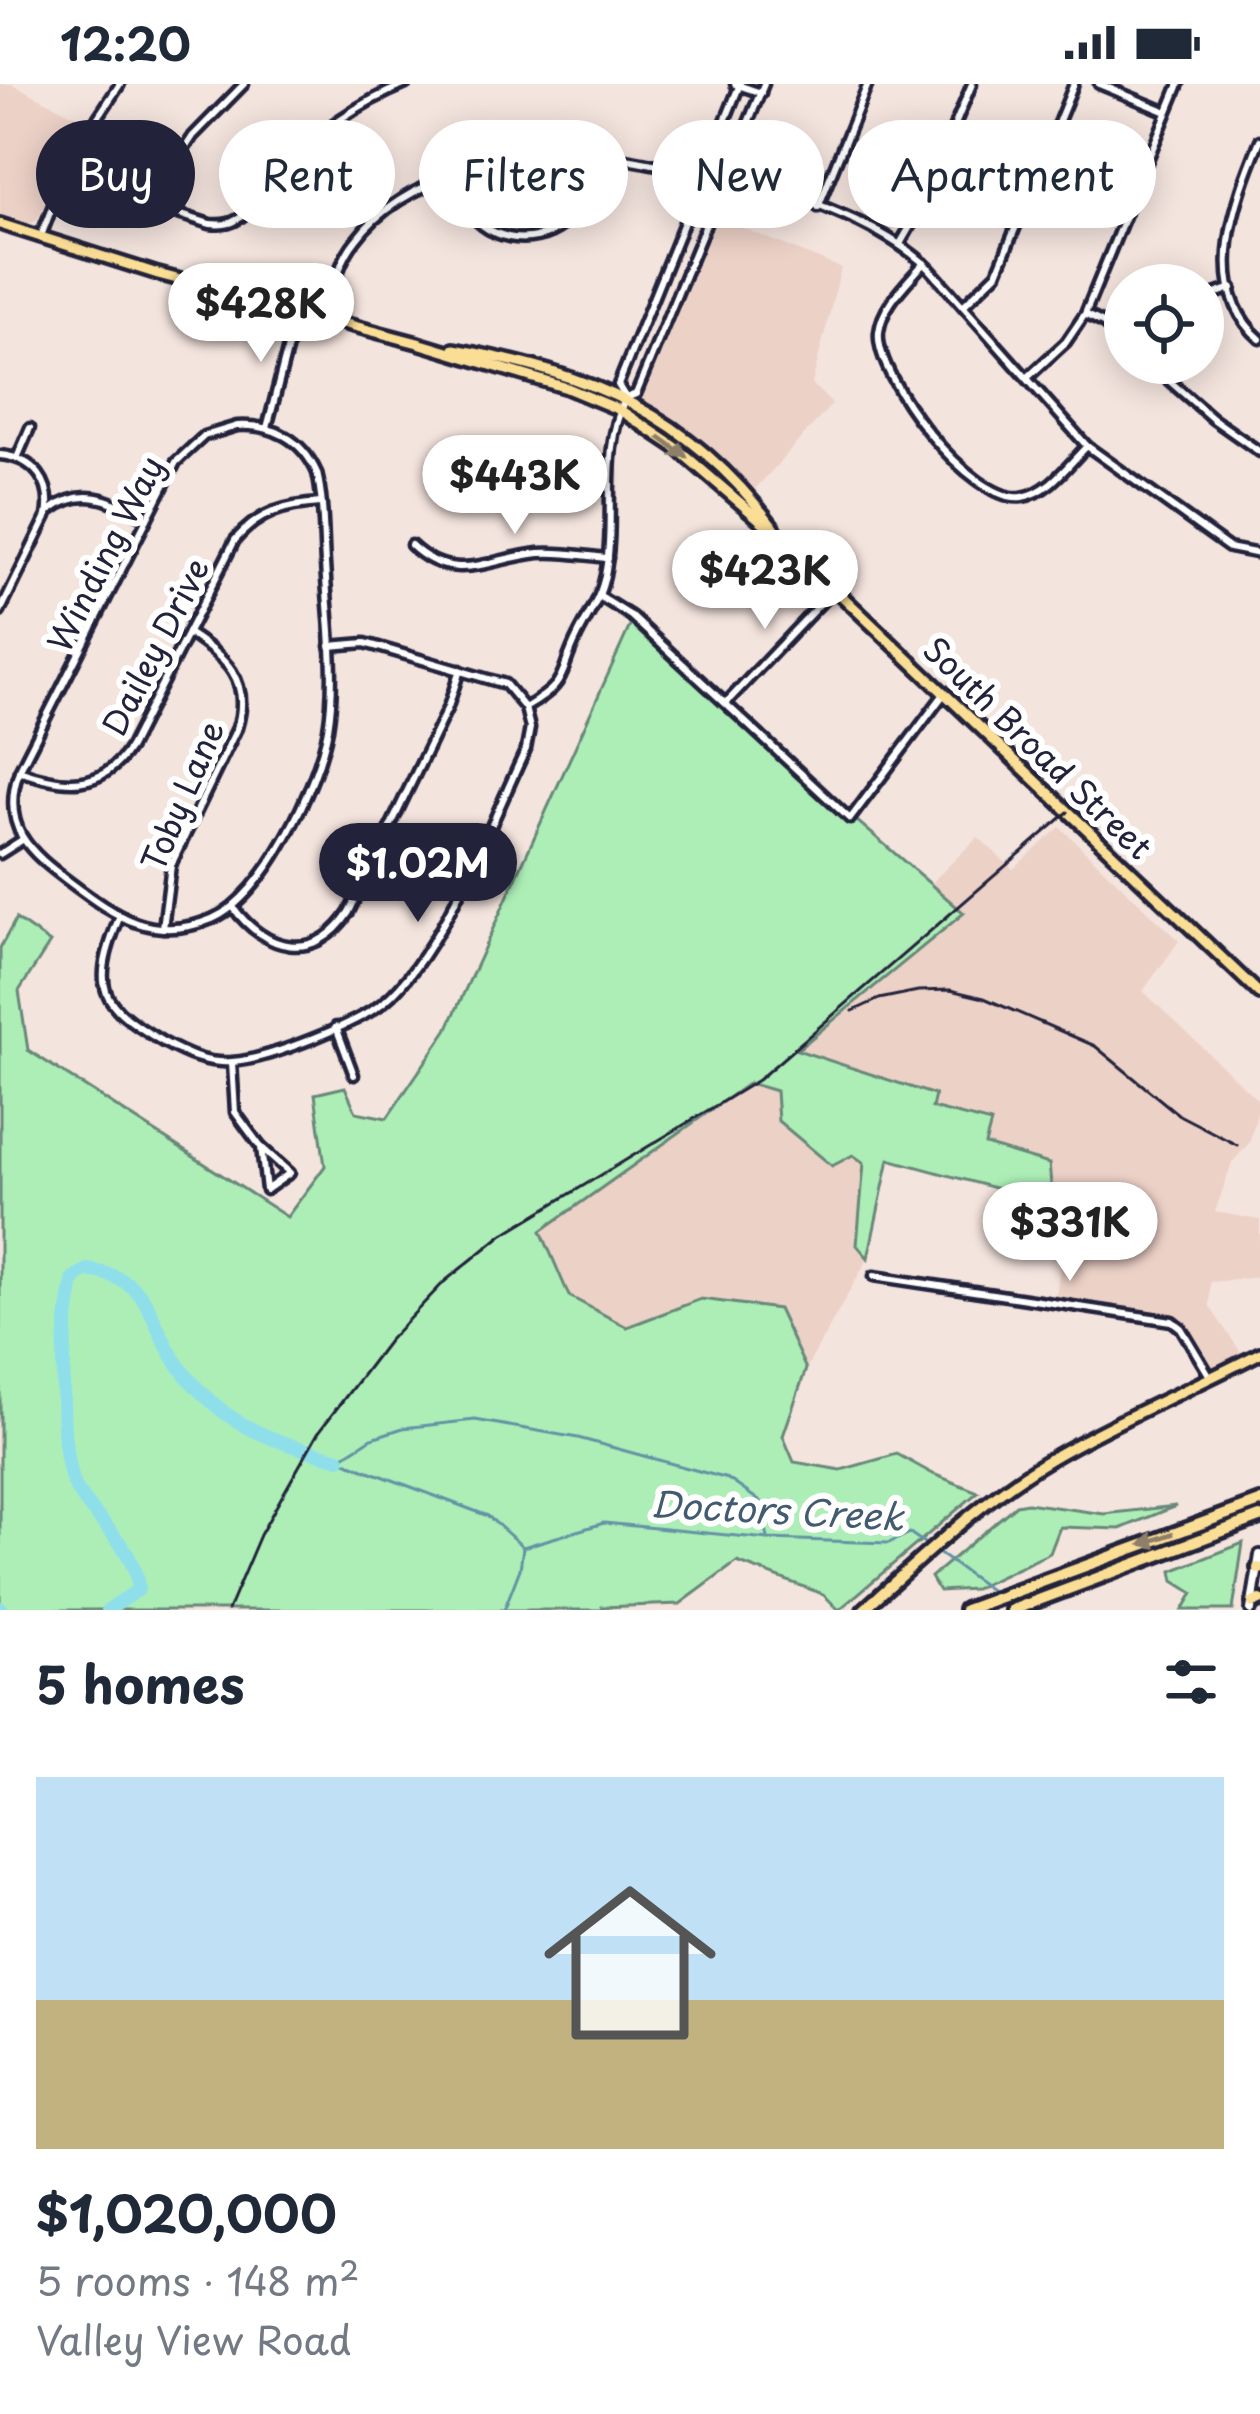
<!DOCTYPE html>
<html lang="en">
<head>
<meta charset="utf-8">
<style>
  body { margin:0; font-family:"Playpen Sans",sans-serif; background:#f6f6f7; color:#1f2937; height:100vh; display:flex; flex-direction:column; font-size:45px; white-space:nowrap }
  * { box-sizing:border-box; margin:0 }
  p { font-size:39px; color:#747a83 }
  .icon { flex:none; width:66px; height:66px; fill:none; stroke:currentColor; stroke-width:2; stroke-linecap:round; stroke-linejoin:round }
  .map { position:relative; height:1526px; overflow:hidden }
  .details { display:flex; flex-direction:column; background:#fff; flex:1 }
  .details>* { flex:none }
  .guide { position:absolute; left:36px; top:36px; width:1188px; height:108px; display:flex; gap:24px }
  .buttons { position:absolute; left:1104px; top:180px; display:grid; gap:24px }
  .buttons a { display:grid; place-items:center; width:120px; height:120px; border-radius:50%; background:#fff; box-shadow:0 6px 30px #0003; font-size:60px }
  .price { position:absolute; translate:-50% -102px; padding:0 27px; border-radius:42px; background:#fff; color:#222; font-size:39px; line-height:78px; filter:drop-shadow(0 3px 6px #0008) }
  .price::after { content:''; position:absolute; left:50%; top:72px; width:36px; height:27px; margin-left:-18px; background:inherit; clip-path:polygon(0 0,100% 0,50% 100%) }
  .price.current { background:#22223b; color:#fff }
  ul { padding:0; list-style:none }
  li { display:grid; align-content:center; gap:24px; height:636px; padding:0 36px }
  li+li { border-top:3px solid #e0e1e3 }
  li span { display:grid; place-items:center; height:372px; border-radius:0px; color:#555 }
  li>.icon { margin-inline-start:auto }
  span .icon { width:216px; height:216px; fill:#fffc; stroke-width:1 }
  li b { font-size:51px }
  h2 { display:flex; justify-content:space-between; align-items:center; height:144px; padding:0 36px; font-size:51px }
  .pill { padding:0 42px; border-radius:54px; background:#fff; box-shadow:0 6px 30px #0003; font-size:42px; line-height:108px }
  .pill.current { background:#22223b; color:#fff }
  .status { display:flex; justify-content:space-between; align-items:center; height:84px; padding:0 60px; background:#fff; direction:ltr }
  .status svg { height:33px; fill:currentColor }
  .map>svg:first-child { display:block }
</style>
</head>
<body>
<div class="status"><b>12:20</b><svg viewBox="0 0 49 12"><path d="M0 12V9h3v3zM5 12V6h3v6zM10 12V3h3v9zM15 12V0h3v12zM26 1h20v11H26zM47 4h2v5h-2z"/></svg></div>
<div class="map">
<svg width="1260" height="1526" viewBox="0 0 1260 1526">
  <rect width="100%" height="100%" fill="#f4e4de"/>
  <filter id="ink" filterUnits="userSpaceOnUse"><feTurbulence type="fractalNoise" baseFrequency=".00833" numOctaves="2"/><feDisplacementMap in="SourceGraphic" scale="24" xChannelSelector="R" yChannelSelector="G"/><feConvolveMatrix kernelMatrix="1 2 1 2 8 2 1 2 1" color-interpolation-filters="sRGB"/></filter>
  <g filter="url(#ink)">
    <g fill="#ecd1c7">
      <polygon points="0,0 12,0 82,35 37,136 28,141 0,131"/>
      <polygon points="711,131 841,184 812,300 832,320 748,413 732,394 626,314 636,310"/>
      <polygon points="1060,743 1179,857 1143,907 1260,1018 1249,1059 1232,1079 1215,1128 1260,1136 1260,1193 1210,1198 1210,1223 1246,1276 1211,1294 1177,1240 1055,1219 1068,1124 1053,1120 1048,1080 984,1060 932,1023 934,1011 796,966 963,829 931,799 978,753 1013,785"/>
      <polygon points="749,999 777,1007 864,1079 857,1161 868,1174 806,1285 778,1225 701,1215 628,1243 569,1212 541,1147"/>
    </g>
    <g fill="#adeeb7" stroke="#688879" stroke-width="3">
      <polygon points="634,533 813,699 964,829 797,966 935,1011 932,1024 991,1039 985,1061 1049,1080 1053,1120 889,1075 868,1174 857,1161 864,1079 853,1071 832,1082 778,1037 776,1007 749,999 541,1147 569,1212 627,1243 701,1215 778,1225 806,1285 783,1352 794,1378 841,1386 897,1370 933,1390 978,1408 839,1526 823,1510 737,1478 680,1520 602,1523 603,1526 0,1526 0,864 16,835 50,859 19,907 28,966 287,1133 325,1082 315,1010 345,1003 356,1028 387,1034 447,946"/>
      <polygon points="1027,1419 1104,1430 1176,1422 1120,1445 1060,1443 1050,1469 974,1505 939,1507 931,1493 1016,1421"/>
      <polygon points="1243,1459 1233,1526 1183,1526 1193,1509 1174,1497 1172,1487"/>
    </g>
    <g fill="none" stroke-linecap="round" stroke-linejoin="round">
      <g stroke="#6393a4" stroke-width="3">
        <polyline points="339,1375 372,1354 403,1344 475,1336 578,1354 728,1395 761,1418 768,1454"/>
        <polyline points="340,1376 488,1432 523,1463 520,1485 504,1526"/>
        <polyline points="523,1463 604,1439 768,1455 889,1459 910,1449 993,1508"/>
        <polyline points="999,1516 1007,1526"/>
      </g>
      <g stroke="#8fdfea" stroke-width="14">
        <polyline points="0,1524 1,1526"/>
        <path d="M108,1526L138,1506C136,1462 99,1441 77,1406C55,1370 63,1236 74,1194L87,1186C156,1195 145,1235 179,1282C190,1298 210,1317 225,1329C260,1354 298,1364 339,1375"/>
      </g>
      <g stroke="#22223b" stroke-width="15">
        <g id="minor">
          <polyline points="735,0 761,9"/>
          <polyline points="1099,0 1167,28"/>
          <path d="M1260,56C1236,115 1201,204 1260,255"/>
          <path d="M62,93L210,140C220,141 229,141 238,135C256,125 267,101 282,85C317,48 359,19 406,0"/>
          <path d="M449,94C459,110 467,129 482,141C515,166 564,155 582,118C589,104 590,86 590,71"/>
          <polyline points="148,121 193,52 244,0"/>
          <polyline points="818,123 868,0"/>
          <polyline points="41,152 71,74 120,0"/>
          <polyline points="900,160 918,129 972,0"/>
          <path d="M924,179C907,199 882,221 879,248C874,293 972,420 1022,413C1049,409 1069,380 1087,362"/>
          <polyline points="1203,214 1232,204"/>
          <polyline points="963,222 997,189 1074,0"/>
          <polyline points="1085,230 1103,239 1125,258"/>
          <path d="M326,233C333,206 338,178 356,156C403,92 517,66 592,71C638,73 683,92 729,86C795,114 876,134 929,184L1087,362L1229,464L1260,470"/>
          <polyline points="1149,279 1213,335 1260,368"/>
          <polyline points="1027,294 1066,258 1085,230 1179,0"/>
          <polyline points="626,314 618,301 740,0"/>
          <path d="M237,342C273,340 302,355 317,389C324,418 323,450 325,480C328,533 337,592 328,645C318,700 266,812 212,835C154,859 116,833 71,799C29,768 0,743 19,687L176,378L204,352Z"/>
          <polyline points="267,344 297,228"/>
          <path d="M0,371C35,374 53,399 47,432L0,528"/>
          <polyline points="17,374 30,344"/>
          <path d="M51,426C85,400 113,418 147,435"/>
          <path d="M411,461C454,502 490,474 539,469C562,467 585,472 608,474"/>
          <polyline points="599,512 631,532 850,735 944,610"/>
          <polyline points="726,619 834,505"/>
          <path d="M525,624C571,597 557,592 578,551C588,531 601,514 605,491C617,435 599,366 626,314L636,310L764,0"/>
          <path d="M19,687C62,702 102,708 130,663L235,456C259,428 285,421 321,419"/>
          <polyline points="0,770 22,756"/>
          <path d="M233,823C265,867 315,880 349,828L448,623L460,586"/>
          <path d="M119,834C91,905 99,920 163,958C185,970 206,980 232,978C266,976 357,940 384,918C442,870 492,736 526,665L530,644L525,624L505,600L365,559L330,562"/>
          <path d="M163,844L171,781L237,644C252,596 225,573 188,549"/>
          <polyline points="336,943 354,991"/>
          <polyline points="232,979 235,1028 260,1062"/>
          <polygon points="261,1063 290,1089 266,1106"/>
          <polyline points="874,1192 1172,1237 1181,1244 1211,1294"/>
        </g>
      </g>
      <g stroke="#22223b" stroke-width="16">
        <polyline id="tertiary" points="1251,1526 1260,1471"/>
      </g>
      <g stroke="#22223b" stroke-width="18">
        <g id="primary">
          <polyline points="0,140 158,190 418,259 567,304 620,326 674,362 781,454 1260,910"/>
          <path d="M454,265C592,290 689,329 775,445"/>
          <path d="M863,1526C923,1473 982,1415 1052,1374C1118,1335 1191,1305 1260,1269"/>
        </g>
      </g>
      <g stroke="#22223b" stroke-width="20">
        <g id="trunk">
          <polyline points="1258,1484 1260,1485"/>
          <polyline points="1253,1519 1260,1516"/>
          <polyline points="965,1526 1260,1418"/>
          <polyline points="1012,1526 1260,1433"/>
        </g>
      </g>
      <use href="#minor" stroke="#fff" stroke-width="6"/>
      <use href="#tertiary" stroke="#fff" stroke-width="8"/>
      <use href="#primary" stroke="#fbde96" stroke-width="9"/>
      <use href="#trunk" stroke="#fbde96" stroke-width="10"/>
      <g stroke="#22223b" stroke-width="3">
        <polyline points="853,927 879,915 918,907 950,906 984,914 1095,962 1179,1031 1237,1061"/>
        <polyline points="228,1526 260,1451 318,1349 388,1257 444,1198 502,1151 758,996 1068,728"/>
      </g>
    </g>
    <defs><path id="oneway-solid" d="M-6-.8H1V-3.2L6.5 0L1 3.2V.8H-6Z" transform="scale(3)"/></defs>
    <g fill="#8e8068">
      <use href="#oneway-solid" transform="translate(673 363) rotate(36)"/>
      <use href="#oneway-solid" transform="translate(1157 1455) rotate(161)"/>
    </g>
  </g>
  <g text-anchor="middle" dominant-baseline="central" stroke-width="12" stroke-linejoin="round" paint-order="stroke">
    <g font-size="33" fill="#22223b" stroke="#fff">
      <text transform="translate(104 469) rotate(-63)">Winding Way</text>
      <text transform="translate(154 562) rotate(-63)">Dailey Drive</text>
      <text transform="translate(1039 663) rotate(44)">South Broad Street</text>
      <text transform="translate(181 711) rotate(-67)">Toby Lane</text>
    </g>
    <g font-size="36" font-style="italic" fill="#435b70" stroke="#fff">
      <text transform="translate(777 1425) rotate(3)">Doctors Creek</text>
    </g>
  </g>
</svg>
<div class="buttons">
<a><svg class="icon" aria-label="locate" viewBox="0 0 24 24"><circle cx="12" cy="12" r="6"/><path d="M12 2v4M12 18v4M2 12h4M18 12h4"/></svg></a>
</div>
<b class="price" style="left:261px;top:281px">$428K</b>
<b class="price" style="left:515px;top:453px">$443K</b>
<b class="price" style="left:765px;top:548px">$423K</b>
<b class="price current" style="left:418px;top:841px">$1.02M</b>
<b class="price" style="left:1070px;top:1200px">$331K</b>
<div class="guide">
<a class="pill current">Buy</a>
<a class="pill">Rent</a>
<a class="pill">Filters</a>
<a class="pill">New</a>
<a class="pill">Apartment</a>
</div>
</div>
<section class="details">
<h2>5 homes<svg class="icon" aria-label="filters" viewBox="0 0 24 24"><path d="M4 7h16M4 17h16"/><circle cx="9" cy="7" r="2"/><circle cx="15" cy="17" r="2"/></svg></h2>
<ul>
<li><span style="background:linear-gradient(#bfe0f5 60%,#c2b280 0)"><svg class="icon" aria-label="home" viewBox="0 0 24 24"><path d="M3 11l9-7 9 7M6 9v11h12V9"/></svg></span><div><b>$1,020,000</b><p>5 rooms · 148 m²</p><p>Valley View Road</p></div></li>
</ul>
</section>
</body>
</html>
